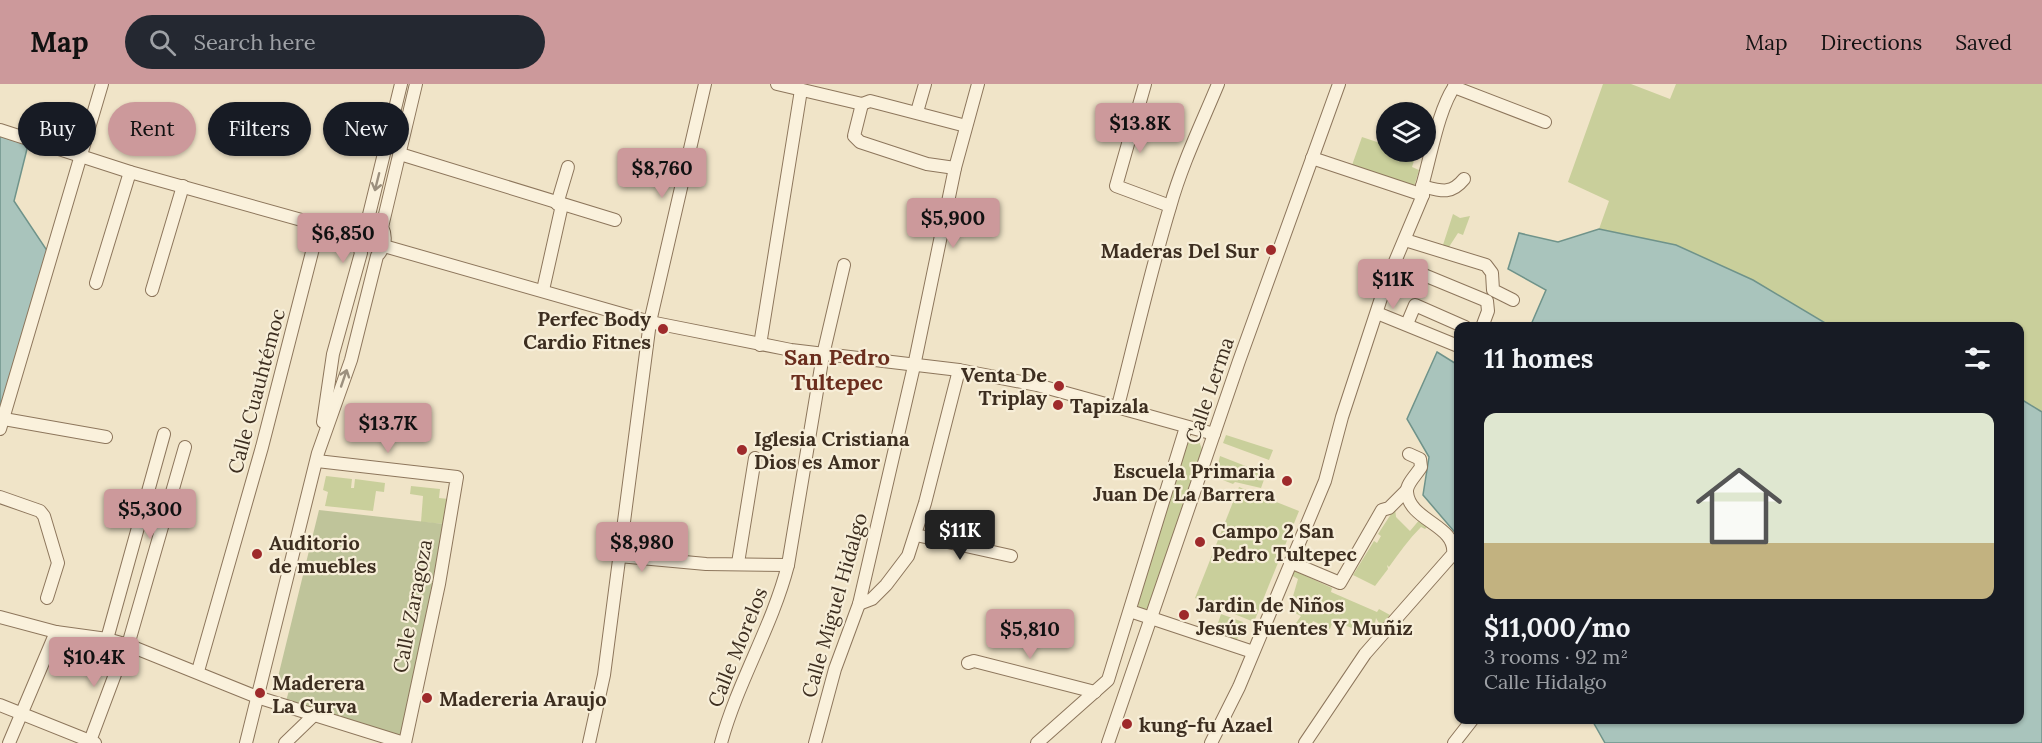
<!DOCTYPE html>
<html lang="en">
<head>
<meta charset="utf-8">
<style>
  body { margin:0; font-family:Lora,serif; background:#242831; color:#f1f3f6; height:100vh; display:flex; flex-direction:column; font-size:22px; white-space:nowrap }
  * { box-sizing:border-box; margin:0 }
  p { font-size:20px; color:#9ea1a6 }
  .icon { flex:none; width:33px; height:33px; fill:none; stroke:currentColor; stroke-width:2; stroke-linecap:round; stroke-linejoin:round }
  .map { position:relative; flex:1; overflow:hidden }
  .sheet { position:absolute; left:1454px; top:238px; width:570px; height:402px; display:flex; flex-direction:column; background:#171b24; border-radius:12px; box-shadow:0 2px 4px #0004 }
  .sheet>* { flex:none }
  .guide { position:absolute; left:18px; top:18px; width:570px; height:54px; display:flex; gap:12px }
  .fabs { position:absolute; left:1376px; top:18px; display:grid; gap:12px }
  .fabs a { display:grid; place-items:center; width:60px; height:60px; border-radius:50%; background:#171b24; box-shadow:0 2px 4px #0004; font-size:30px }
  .price { position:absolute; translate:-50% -51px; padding:0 14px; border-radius:6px; background:#cc999b; color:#111; font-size:20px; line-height:39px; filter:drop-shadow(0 2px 3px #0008) }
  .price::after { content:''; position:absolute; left:50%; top:36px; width:18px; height:14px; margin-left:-9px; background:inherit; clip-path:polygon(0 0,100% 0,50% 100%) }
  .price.on { background:#222; color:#fff }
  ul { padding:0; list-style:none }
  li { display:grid; align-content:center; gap:12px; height:318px; padding:0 30px }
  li+li { border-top:2px solid #363941 }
  li span { display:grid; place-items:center; height:186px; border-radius:12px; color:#555 }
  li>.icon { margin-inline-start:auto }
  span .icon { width:108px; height:108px; fill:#fffc; stroke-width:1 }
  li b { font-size:26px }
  h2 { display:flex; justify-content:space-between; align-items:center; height:72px; padding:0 30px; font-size:26px }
  .pill { padding:0 21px; border-radius:27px; background:#171b24; box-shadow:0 2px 4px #0004; font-size:21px; line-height:54px }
  .pill.on { background:#cc999b; color:#111 }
  header { display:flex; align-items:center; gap:36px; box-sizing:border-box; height:84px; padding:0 30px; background:#cc999b; color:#111 }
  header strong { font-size:28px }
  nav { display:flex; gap:33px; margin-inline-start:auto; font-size:21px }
  .search { width:420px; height:54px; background:#242831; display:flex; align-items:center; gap:15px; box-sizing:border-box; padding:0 21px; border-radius:33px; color:#9ea1a6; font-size:22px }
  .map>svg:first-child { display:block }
</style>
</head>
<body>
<header>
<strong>Map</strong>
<div class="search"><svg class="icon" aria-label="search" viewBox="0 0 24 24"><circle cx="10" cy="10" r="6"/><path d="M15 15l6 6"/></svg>Search here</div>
<nav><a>Map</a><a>Directions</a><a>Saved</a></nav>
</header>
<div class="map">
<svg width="2042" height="659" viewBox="0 0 2042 659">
  <rect width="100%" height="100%" fill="#f0e4c8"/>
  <g fill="#c9cf9b">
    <polygon points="1603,0 1631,0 1670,15 1676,0 2042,0 2042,328 2019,314 2019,243 1832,243 1676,161 1599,145 1609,117 1568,98"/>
    <polygon points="1362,53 1386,61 1386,68 1404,68 1416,71 1412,83 1419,86 1414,103 1351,84"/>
    <polygon points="1453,130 1460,134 1470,132 1463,151 1458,149 1447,166 1442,164"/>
    <polygon points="1188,351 1199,357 1203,368 1148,525 1139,525 1138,520"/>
    <polygon points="1226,351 1273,366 1269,376 1223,359"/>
    <polygon points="1220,372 1266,390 1261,404 1235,398 1233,400 1215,393"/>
    <polygon points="326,392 352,395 351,404 354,404 355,395 385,399 384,408 376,407 373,427 325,422 328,408 323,406"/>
    <polygon points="411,402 440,405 439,414 449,415 444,440 421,438 423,412 410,410"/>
    <polygon points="1239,403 1299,427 1254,538 1195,514"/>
    <path d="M1395,424L1396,433L1410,447L1421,434L1428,442L1425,445L1421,443C1409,455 1399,469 1389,483L1387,481L1388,485L1375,502L1353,491L1374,457L1377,459L1381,452L1378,450Z"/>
    <polygon points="1293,486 1332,504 1331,508 1377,528 1379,525 1390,531 1381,542 1376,534 1374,544 1368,550 1333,537 1330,545 1313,537 1308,548 1294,542 1301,532 1289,526 1298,495 1291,491"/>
    <polygon points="1221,530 1243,538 1236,559 1214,551"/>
  </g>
  <polygon fill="#bfc49a" points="319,426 444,440 403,654 286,617 290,603 276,601"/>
  <g fill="#a9c4bc" stroke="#6f938a" stroke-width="1.5">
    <polygon points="0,52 28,61 14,117 50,171 0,340"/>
    <polygon points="1599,145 1676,161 1753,196 1832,243 1530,243 1546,206 1508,185 1519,149 1558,158"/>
    <polygon points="1437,268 1458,281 1458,452 1423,411 1429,373 1407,335"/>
    <polygon points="2019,314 2042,328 2042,659 1605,659 1592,636 2019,636"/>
  </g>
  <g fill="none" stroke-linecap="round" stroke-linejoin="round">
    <g stroke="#8d765c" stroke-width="14">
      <g id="minor">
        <polyline points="777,0 862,20 870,17 966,42"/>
        <polyline points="1145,0 1116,102 1170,122"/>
        <polyline points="1454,3 1545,38"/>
        <polyline points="862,20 854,52 860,58 927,80 955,84"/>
        <polyline points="917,28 925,0"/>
        <polyline points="0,46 130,88 359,152"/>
        <polyline points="400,70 615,136"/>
        <polyline points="1312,74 1423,111"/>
        <path d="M1422,102C1441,107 1451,111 1464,95"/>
        <polyline points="557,120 568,83"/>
        <polyline points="1405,156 1486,181 1492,189 1493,206 1513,216"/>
        <polyline points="384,162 650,238 791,266 959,286 1037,301 1214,350"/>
        <polyline points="1395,179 1487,217 1488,227 1482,243"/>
        <polyline points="96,199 130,88"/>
        <polyline points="152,206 183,102"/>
        <polyline points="543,206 562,121"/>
        <polyline points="1377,229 1458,262"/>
        <polyline points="1407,240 1415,221 1465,243"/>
        <polyline points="760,261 801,6"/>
        <path d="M1118,322C1135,256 1150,189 1170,123C1182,80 1201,41 1218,0"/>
        <polyline points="4,335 106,353"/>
        <path d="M323,338L333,270L361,169C356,157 359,148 367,139L401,0"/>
        <polyline points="0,345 102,0"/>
        <polyline points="317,377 457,393 439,500 405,659"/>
        <polyline points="0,413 40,427 44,432 58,479 47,514"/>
        <polyline points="916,451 1011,472"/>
        <polyline points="619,472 706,480 788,481"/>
        <polyline points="1290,478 1340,499 1382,426 1389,424 1406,407"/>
        <polyline points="738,479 755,374"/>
        <polyline points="859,520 872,515 886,501 908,472 925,419 959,286"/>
        <polyline points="1130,527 1253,568"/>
        <polyline points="0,533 56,548 107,555 128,561 257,613 404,659"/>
        <polyline points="107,555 164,350"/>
        <polyline points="128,561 185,363"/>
        <polyline points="968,579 974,577 1095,608"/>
        <polyline points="198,587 262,363 319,141"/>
        <polyline points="0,621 95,659"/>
        <polyline points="90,657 126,561"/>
        <polyline points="9,659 56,548"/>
        <path d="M246,659L318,369L351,276L377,172C385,164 387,153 382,143L416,0"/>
        <polyline points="285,659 313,632"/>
        <polyline points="589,659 604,591 650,238 705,0"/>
        <path d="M721,659C738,597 772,543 788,481L823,271L844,181"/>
        <polyline points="815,659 835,585 859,520 914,282 955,84 978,0"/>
        <polyline points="1037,659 1108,596 1186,343"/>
        <polyline points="1108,659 1239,277 1339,0"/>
        <path d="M1211,659L1239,603L1325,397L1342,333L1386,199L1423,111L1422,102C1431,72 1438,25 1456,0"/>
        <path d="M1305,659L1365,570L1453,470C1457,441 1409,437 1407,408C1406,400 1417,390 1421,383L1420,375L1409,370"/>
        <polyline points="1454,659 1472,636"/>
      </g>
    </g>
    <use href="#minor" stroke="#faf1dc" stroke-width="12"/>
  </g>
  <defs><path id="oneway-shaft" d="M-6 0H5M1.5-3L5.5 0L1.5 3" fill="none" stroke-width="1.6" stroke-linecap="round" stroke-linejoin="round" transform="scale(1.5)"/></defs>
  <g stroke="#9c907e">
    <use href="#oneway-shaft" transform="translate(377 98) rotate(104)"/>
    <use href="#oneway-shaft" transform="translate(344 294) rotate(-71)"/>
  </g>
  <g fill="#9e2a2b" stroke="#f7eed8" stroke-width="2">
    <circle cx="1271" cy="166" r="6"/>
    <circle cx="663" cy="245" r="6"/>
    <circle cx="1059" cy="302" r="6"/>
    <circle cx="1058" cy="321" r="6"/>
    <circle cx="742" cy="366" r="6"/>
    <circle cx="1287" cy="397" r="6"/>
    <circle cx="1200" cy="458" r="6"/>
    <circle cx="257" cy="470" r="6"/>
    <circle cx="1184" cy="531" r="6"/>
    <circle cx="260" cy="609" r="6"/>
    <circle cx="427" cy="614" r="6"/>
    <circle cx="1127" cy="640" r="6"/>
  </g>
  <g text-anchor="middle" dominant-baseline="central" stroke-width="4.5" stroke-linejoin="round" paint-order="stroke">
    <g font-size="20" font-weight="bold" fill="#3d2e20" stroke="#f7eed8" text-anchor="start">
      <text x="1259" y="166" text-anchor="end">Maderas Del Sur</text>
      <text x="651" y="234" text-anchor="end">Perfec Body<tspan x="651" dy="23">Cardio Fitnes</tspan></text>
      <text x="1047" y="290" text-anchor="end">Venta De<tspan x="1047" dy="23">Triplay</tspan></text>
      <text x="1070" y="321">Tapizala</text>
      <text x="754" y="354">Iglesia Cristiana<tspan x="754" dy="23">Dios es Amor</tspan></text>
      <text x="1275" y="386" text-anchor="end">Escuela Primaria<tspan x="1275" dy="23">Juan De La Barrera</tspan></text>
      <text x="1212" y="446">Campo 2 San<tspan x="1212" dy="23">Pedro Tultepec</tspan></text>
      <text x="269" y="458">Auditorio<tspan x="269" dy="23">de muebles</tspan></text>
      <text x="1196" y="520">Jardin de Niños<tspan x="1196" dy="23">Jesús Fuentes Y Muñiz</tspan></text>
      <text x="272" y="598">Maderera<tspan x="272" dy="23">La Curva</tspan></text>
      <text x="439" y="614">Madereria Araujo</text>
      <text x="1139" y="640">kung-fu Azael</text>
    </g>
    <g font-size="20" fill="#3d2e20" stroke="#f7eed8">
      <text transform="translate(1209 306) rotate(-71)">Calle Lerma</text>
      <text transform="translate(256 307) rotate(-75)">Calle Cuauhtémoc</text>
      <text transform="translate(834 521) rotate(-74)">Calle Miguel Hidalgo</text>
      <text transform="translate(412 522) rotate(-79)">Calle Zaragoza</text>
      <text transform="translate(737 563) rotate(-68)">Calle Morelos</text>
    </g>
    <g font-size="22" font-weight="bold" fill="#6b2e1e" stroke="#f7eed8">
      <text x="837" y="273">San Pedro<tspan x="837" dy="25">Tultepec</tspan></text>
    </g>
  </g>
</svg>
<div class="fabs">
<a><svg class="icon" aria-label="layers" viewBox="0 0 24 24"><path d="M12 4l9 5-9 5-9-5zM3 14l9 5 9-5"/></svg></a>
</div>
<b class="price" style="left:1140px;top:70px">$13.8K</b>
<b class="price" style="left:662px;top:115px">$8,760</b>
<b class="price" style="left:953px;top:165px">$5,900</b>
<b class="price" style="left:343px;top:180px">$6,850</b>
<b class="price" style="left:1393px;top:226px">$11K</b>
<b class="price" style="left:388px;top:370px">$13.7K</b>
<b class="price" style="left:150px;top:456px">$5,300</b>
<b class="price on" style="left:960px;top:477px">$11K</b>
<b class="price" style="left:642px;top:489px">$8,980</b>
<b class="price" style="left:1030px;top:576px">$5,810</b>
<b class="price" style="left:94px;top:604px">$10.4K</b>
<div class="guide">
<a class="pill">Buy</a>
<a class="pill on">Rent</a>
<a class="pill">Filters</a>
<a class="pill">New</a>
</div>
<section class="sheet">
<h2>11 homes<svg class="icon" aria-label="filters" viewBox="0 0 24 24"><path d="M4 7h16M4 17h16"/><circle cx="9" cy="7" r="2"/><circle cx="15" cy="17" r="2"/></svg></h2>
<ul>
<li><span style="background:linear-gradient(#dfe7d0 70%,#c2b280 0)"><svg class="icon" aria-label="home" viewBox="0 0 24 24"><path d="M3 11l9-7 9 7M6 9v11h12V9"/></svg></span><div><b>$11,000/mo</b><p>3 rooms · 92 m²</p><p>Calle Hidalgo</p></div></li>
</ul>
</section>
</div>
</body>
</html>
